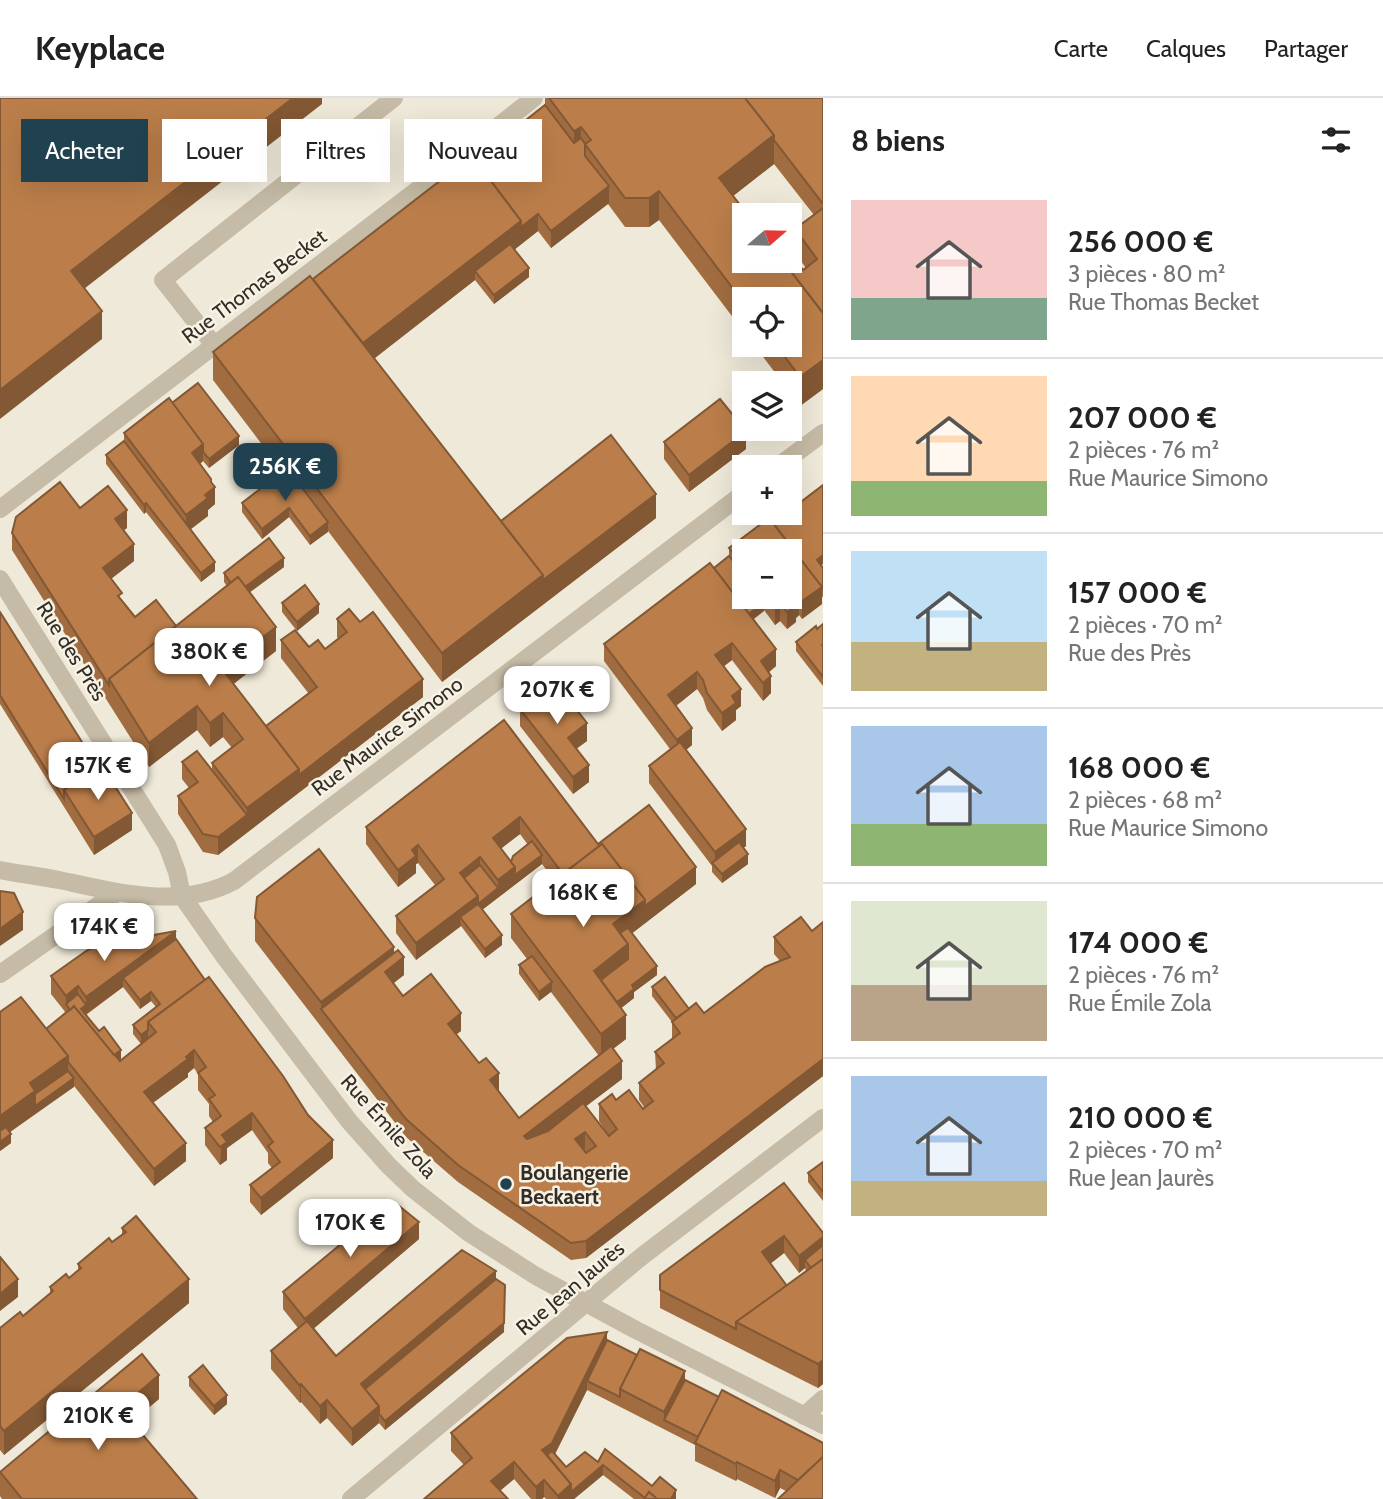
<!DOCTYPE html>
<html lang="fr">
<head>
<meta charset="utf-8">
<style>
  body { margin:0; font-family:Cabin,sans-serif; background:#f6f6f6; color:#222; height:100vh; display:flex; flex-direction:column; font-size:26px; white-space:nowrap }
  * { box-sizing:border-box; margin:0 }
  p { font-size:23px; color:#767676 }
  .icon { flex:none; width:38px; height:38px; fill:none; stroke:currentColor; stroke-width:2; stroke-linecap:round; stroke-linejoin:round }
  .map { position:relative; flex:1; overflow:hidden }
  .details { display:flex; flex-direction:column; background:#fff; width:560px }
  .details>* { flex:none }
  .hud { position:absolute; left:21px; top:21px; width:665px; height:63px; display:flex; gap:14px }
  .needle { width:46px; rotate:70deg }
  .controls { position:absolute; left:732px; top:105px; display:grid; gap:14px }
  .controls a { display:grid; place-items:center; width:70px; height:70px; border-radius:0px; background:#fff; box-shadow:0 7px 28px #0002; font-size:35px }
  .price { position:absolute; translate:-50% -60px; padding:0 16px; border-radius:14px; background:#fff; color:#222; font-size:23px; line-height:46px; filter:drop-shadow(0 2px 4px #0008) }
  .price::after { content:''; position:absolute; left:50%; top:42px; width:21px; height:16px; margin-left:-10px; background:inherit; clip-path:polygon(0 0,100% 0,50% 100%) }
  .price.on { background:#204250; color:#fff }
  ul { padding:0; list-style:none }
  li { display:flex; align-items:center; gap:21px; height:175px; padding:0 28px }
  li+li { border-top:2px solid #e0e0e0 }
  li span { display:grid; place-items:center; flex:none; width:196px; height:140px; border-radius:0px; color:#555 }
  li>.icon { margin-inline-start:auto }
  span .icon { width:84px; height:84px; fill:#fffc; stroke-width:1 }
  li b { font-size:30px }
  h2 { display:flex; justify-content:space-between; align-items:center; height:84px; padding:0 28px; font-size:30px }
  .tag { padding:0 24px; border-radius:0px; background:#fff; box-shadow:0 7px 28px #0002; font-size:24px; line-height:63px }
  .tag.on { background:#204250; color:#fff }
  header { display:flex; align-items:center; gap:42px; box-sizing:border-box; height:98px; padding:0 35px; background:#fff; border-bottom:2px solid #e0e0e0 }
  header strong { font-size:33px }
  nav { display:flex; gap:38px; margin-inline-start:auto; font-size:24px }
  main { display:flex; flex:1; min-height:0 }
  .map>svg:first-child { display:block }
</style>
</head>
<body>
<header>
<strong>Keyplace</strong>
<nav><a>Carte</a><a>Calques</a><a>Partager</a></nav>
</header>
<main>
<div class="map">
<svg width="823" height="1401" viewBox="0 0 823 1401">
  <rect width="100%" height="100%" fill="#efe9d9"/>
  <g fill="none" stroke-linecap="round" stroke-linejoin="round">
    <g stroke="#c5bba6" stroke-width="18">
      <polyline points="214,247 163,182 394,0"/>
      <polyline points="777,369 823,335"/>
      <polyline points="0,411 424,87 534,0"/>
      <polyline points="0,481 167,747 177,774 182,798 224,858 349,1023 389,1068 413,1091 469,1135 536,1178 636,1232 823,1327"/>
      <path d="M0,772C20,776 39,778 59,782C116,794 180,812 234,783L744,395"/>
      <polyline points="0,876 116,795"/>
      <polyline points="804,1318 823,1301"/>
      <polyline points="351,1401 641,1159 823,1020"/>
    </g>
  </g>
  <g fill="#a16c40" fill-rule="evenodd">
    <path d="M545,0H823V291L800,308L789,293V285H783L754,247H789L744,201V234L659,122L649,129H625L608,106L551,150L538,133L515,151L529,179L494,206L475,182L374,260L501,423L656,420L442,584L328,433L310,447L289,419L262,441L242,414V405L283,374L213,282V254L475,62L545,7ZM774,66L814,117L795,131V155L806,170L803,172L744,163L733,98Z"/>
    <polygon points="172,305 239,347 209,370 203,363 200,366 211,385 215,406 208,412 208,418 190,431 215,473 201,484 146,414 144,416 106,366 106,357 124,343 124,335"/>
    <polygon points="664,344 746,351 689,394 664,361"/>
    <polygon points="80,410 127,430 123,432 134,463 111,481 122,504 135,519 176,528 227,488 224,484 224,475 284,469 250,494 276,553 233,586 266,628 309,596 281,560 281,542 325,551 339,541 337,539 337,521 423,599 218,757 203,754 178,716 178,698 189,690 182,681 182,664 212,672 212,665 232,650 223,639 210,649 197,632 149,669 12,452 12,435"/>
    <path d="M773,425L823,470V500L822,498V506L802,521L799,517L796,520V524L787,531L780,523L775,527L764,512L753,521L776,568L769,574L771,595L763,603L732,562L724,568L741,608L736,612V622L722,633L707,612L703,600L697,591L676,608L692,647L686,652L746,748L743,750L748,766L722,785L712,774V768L649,685V668L670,651L604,563V546L714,470L729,458V450ZM744,453L789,499H744Z"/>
    <polygon points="282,505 319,515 297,533 282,514"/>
    <polygon points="0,514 132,732 94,757 0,606"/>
    <polygon points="823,526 823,588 796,553 796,544"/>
    <polygon points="520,611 587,643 577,650 589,684 573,696 520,628"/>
    <path d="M504,622L598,746L696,786L632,835L657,877L634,894V900L621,910L626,941L613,951L622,981L585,1009L609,1038L599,1023V1006L616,1002L643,1011L644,1009L639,1002V985L656,972L655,954L672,941V924L652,898V889L689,911L704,915L780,863L774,856V839L812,833L823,824V978L586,1160L571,1162L458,1084L406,1039L255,843V820L394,855L404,877L393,885L403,898L461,933L456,936L519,1020L599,958L551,894L539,903L519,876V867L527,861L511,840V816L554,782L542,766L482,812L502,847L485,860L461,828L416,862L396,835V818L435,787L418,765L416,766V775L398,789L366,746V729ZM520,736L528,747L511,764L501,750Z"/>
    <path d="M176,841L333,1060L261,1117L250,1104V1087L272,1070L268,1065V1055L252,1032L227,1050V1062L220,1067L205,1047V1030L213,1024L209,1018V1006L198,992V976L194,970L188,975V979L153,1005L186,1063L154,1088L74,988L10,1034L11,1045L0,1053L46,931L66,915L51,896V878ZM123,889L140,911L151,903L156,909L133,927V936L141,946L120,963L121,961L86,917Z"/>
    <polygon points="823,1064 823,1103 808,1084 808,1075"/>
    <path d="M784,1085L822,1134L823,1133V1286L818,1290L660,1210V1177ZM784,1155L799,1175L805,1170L806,1173L787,1188L770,1166Z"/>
    <polygon points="122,1130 189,1205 4,1357 0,1352 0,1230 23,1218 50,1195 50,1189 69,1180 78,1173 78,1166 112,1144 122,1136"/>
    <polygon points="419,1141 314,1230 336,1258 496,1181 504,1234 385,1332 379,1325 352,1348 327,1320 320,1326 301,1304 300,1305 271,1271 271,1253 298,1230 283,1211 283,1194"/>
    <polygon points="607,1242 685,1282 823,1401 786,1393 780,1390 775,1400 737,1381 736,1383 695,1363 695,1347 587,1292 555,1356 566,1369 598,1364 652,1388 676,1401 634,1401 603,1377 574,1401 546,1401 544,1399 542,1401 531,1401 514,1381 500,1393 464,1367 451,1353 451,1335"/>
    <polygon points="189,1279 227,1306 214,1317 189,1288"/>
    <polygon points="159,1301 132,1324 197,1401 2,1401 0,1398 0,1374"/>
  </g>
  <g fill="#835834">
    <polygon points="293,0 322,0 322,6 71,201 71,173"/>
    <polygon points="581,29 581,57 574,62 574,33"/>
    <polygon points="774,37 774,66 719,109 719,80"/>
    <polygon points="609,88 609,105 551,150 551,133"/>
    <polygon points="659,93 659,122 649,129 649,100"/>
    <polygon points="538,116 538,133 480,179 475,173 475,182 361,271 361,247 521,123"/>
    <polygon points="529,170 529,179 494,206 494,197"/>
    <polygon points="102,213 102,241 0,321 0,292"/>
    <polygon points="823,262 823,291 800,308 800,279"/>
    <polygon points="746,333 746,351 689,394 689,377"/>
    <polygon points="239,338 239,347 209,370 209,361"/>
    <polygon points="203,346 203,363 192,372 192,355"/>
    <polygon points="215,389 215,406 208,412 208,418 186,435 186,417 205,397"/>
    <polygon points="656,396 656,420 442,584 442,555 543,477"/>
    <polygon points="146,405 146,414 144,416 144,407"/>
    <polygon points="289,410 289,419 262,441 262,431"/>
    <polygon points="127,412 127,430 115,439 115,421"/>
    <polygon points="328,424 328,434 310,447 310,438"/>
    <polygon points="134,446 134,463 103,487 103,470"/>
    <polygon points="823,457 823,466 817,471 817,462"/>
    <polygon points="284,460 284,469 238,503 238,494"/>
    <polygon points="215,464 215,473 201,484 201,475"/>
    <polygon points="822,489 822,506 802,521 802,503"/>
    <polygon points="799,500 799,517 796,520 796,524 787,531 787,514 794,504"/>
    <polygon points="764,504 764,513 745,528 745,519"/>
    <polygon points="319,506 319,515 297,533 297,524"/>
    <polygon points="780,506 780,523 775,527 775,509"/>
    <polygon points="276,529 276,553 222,595 222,571"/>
    <polygon points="732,545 732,562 715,575 715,557"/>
    <polygon points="776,551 776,568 761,581 761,563"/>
    <polygon points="697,574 697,591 668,614 668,597"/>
    <polygon points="771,578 771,595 763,603 763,585"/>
    <polygon points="423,581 423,599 218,757 218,739 247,717 247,710 299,671"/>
    <polygon points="741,591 741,608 736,612 736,622 722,633 722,615 732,598"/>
    <polygon points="197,608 197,632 149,669 149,645"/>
    <polygon points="223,615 223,639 210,649 210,625"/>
    <polygon points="587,625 587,643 568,657 568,640"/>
    <polygon points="692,630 692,647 677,659 677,642"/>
    <polygon points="589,667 589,684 573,696 573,679"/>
    <polygon points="132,715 132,732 94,757 94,739"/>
    <polygon points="520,719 520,736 493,757 493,740"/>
    <polygon points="746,731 746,748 717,770 715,768 715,754"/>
    <polygon points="418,747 418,765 416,766 416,775 398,789 398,772 412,752"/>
    <polygon points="748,756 748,766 722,785 722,776"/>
    <polygon points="542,757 542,766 478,815 478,806 498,790 498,782 515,769"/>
    <polygon points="480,759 480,776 464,789 460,775"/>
    <polygon points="696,769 696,786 617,847 613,826 645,802"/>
    <polygon points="478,798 478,815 460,819 461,828 416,862 416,845"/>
    <polygon points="23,814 23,832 0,848 0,831"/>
    <polygon points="176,833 176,850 123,880 123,889 86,916 86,899"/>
    <polygon points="502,837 502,847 485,860 485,851"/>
    <polygon points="628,846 628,870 594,888 594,873"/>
    <polygon points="394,849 394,868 404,859 404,877 385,892 321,911 321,904"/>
    <polygon points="657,868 657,877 634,894 634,900 610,919 610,910 632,887"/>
    <polygon points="552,884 552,893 539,903 539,894"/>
    <polygon points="78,888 78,905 66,906 66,898"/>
    <polygon points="151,894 151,903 140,911 140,902"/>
    <polygon points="86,907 86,916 81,920 81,911"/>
    <polygon points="461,915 461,933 448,943 448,926"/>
    <polygon points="626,917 626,941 601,960 601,936"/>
    <polygon points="148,932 148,941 141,946 141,937"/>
    <polygon points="121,952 121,961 110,969 110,960"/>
    <polygon points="194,952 194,970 188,975 188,979 144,1011 144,994"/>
    <polygon points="68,958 68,982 74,980 74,989 0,1041 0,1018 30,985"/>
    <polygon points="823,961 823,978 586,1160 586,1143"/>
    <polygon points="622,963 622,981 524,1055 524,1038"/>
    <polygon points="499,975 499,993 490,982"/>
    <polygon points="252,1015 252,1032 227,1050 227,1062 220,1067 222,1037"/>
    <polygon points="585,1034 585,1051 575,1058 575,1041"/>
    <polygon points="11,1036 11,1045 0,1053 0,1044"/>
    <polygon points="333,1042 333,1060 261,1117 261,1100"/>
    <polygon points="186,1045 186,1063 154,1088 154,1071"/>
    <polygon points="419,1124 419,1141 305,1238 305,1221"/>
    <polygon points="784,1138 784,1155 762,1172 762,1154"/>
    <polygon points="823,1139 823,1157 805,1162 805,1170 799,1175 799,1158"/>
    <polygon points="496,1173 496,1191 365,1300 361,1286"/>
    <polygon points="18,1181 18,1199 0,1213 0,1196"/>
    <polygon points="189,1181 189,1205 4,1357 4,1333"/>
    <polygon points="505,1187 504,1234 385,1332 385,1323"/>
    <polygon points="607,1234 607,1251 587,1283 587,1292 552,1362 542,1352"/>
    <polygon points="823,1262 823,1286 818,1290 818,1266"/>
    <polygon points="685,1273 685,1291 664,1322 664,1331 664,1314"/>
    <polygon points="159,1277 159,1301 120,1333 120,1310"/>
    <polygon points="301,1286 301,1304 300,1305 300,1288"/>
    <polygon points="227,1297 227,1306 214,1317 214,1308"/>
    <polygon points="327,1302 327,1320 320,1326 320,1308"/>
    <polygon points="379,1308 379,1325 352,1348 352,1331"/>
    <polygon points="514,1364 514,1381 491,1400 491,1383"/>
    <polygon points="737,1364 737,1381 736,1383 736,1366"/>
    <polygon points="603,1367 603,1377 574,1401 571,1401 571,1394"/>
    <polygon points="780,1372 780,1390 775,1400 775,1383"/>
    <polygon points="544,1382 544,1399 542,1401 536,1401 536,1389"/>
    <polygon points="571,1386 571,1401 558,1401 558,1398"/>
    <polygon points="676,1392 676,1401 671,1401"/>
  </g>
  <g fill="#bb7e4a" stroke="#835834" stroke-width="2" fill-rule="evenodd">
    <polygon points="0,0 293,0 71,173 102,213 0,292"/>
    <polygon points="549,0 745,0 774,37 719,80 748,117 744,117 744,163 783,163 823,215 823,262 800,279 776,247 789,247 789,201 744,201 744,205 659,93 649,100 625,100 585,46 591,42 581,29 574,33"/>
    <polygon points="745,0 823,0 823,106 774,42 774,37"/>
    <polygon points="545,7 574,45 581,40 585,46 585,58 609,88 551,133 538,116 521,129 521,123 475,62"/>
    <polygon points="472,58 521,123 363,245 313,181"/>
    <polygon points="823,110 823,215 783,163 789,163 789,155 803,172 817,161 795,131"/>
    <polygon points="510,146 529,170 494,197 475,173"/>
    <polygon points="310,178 543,477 442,555 213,254"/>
    <polygon points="198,285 239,338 209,361 203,354 203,346 172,305"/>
    <polygon points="169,300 203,346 192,355 211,381 211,384 215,389 205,397 208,400 186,417 124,335"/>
    <polygon points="720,301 746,333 689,377 664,344"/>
    <polygon points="611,337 656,396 543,482 543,477 501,423"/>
    <polygon points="124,343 215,464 201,475 146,405 144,407 106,357"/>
    <polygon points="287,370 328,424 310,438 289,410 262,431 242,405"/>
    <polygon points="60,384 80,410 108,388 127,412 115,421 134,446 103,470 122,495 118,498 135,519 156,502 176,528 109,581 109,587 12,435 16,419"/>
    <polygon points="823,387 823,457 817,462 823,470 823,491 773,425 786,415 789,415 789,413"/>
    <polygon points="769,420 822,489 802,503 799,500 794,504 796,507 787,514 780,506 775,509 767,499 789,499 789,453 744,453 744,469 729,450"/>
    <polygon points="269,440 284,460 245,489 238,479 231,485 224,475"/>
    <polygon points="729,458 744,477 744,499 761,499 764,504 749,516 714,470"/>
    <polygon points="710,465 776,551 761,563 771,578 763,585 732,545 715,557 741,591 732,598 736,605 722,615 707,595 703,582 697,574 668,597 692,630 677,642 604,546"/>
    <polygon points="238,479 276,529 222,571 299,671 247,710 212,665 243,641 223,615 210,625 197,608 149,645 109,581"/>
    <polygon points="305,487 319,506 297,524 282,505"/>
    <polygon points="349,511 360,524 373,514 423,581 299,677 299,671 266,628 317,589 281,542 295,532 309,549 318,542 325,551 347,534 337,521"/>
    <polygon points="0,514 99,671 64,692 64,701 0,597"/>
    <polygon points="823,526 823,546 822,547 823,548 823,579 796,544 816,528 817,531"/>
    <polygon points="555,584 587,625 568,640 589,667 573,679 520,611"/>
    <polygon points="504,622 598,746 649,707 696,769 645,808 645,802 602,746 563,776 520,719 493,740 515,769 498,782 480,759 460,775 478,798 416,845 396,818 444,781 418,747 412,752 416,758 398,772 366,729"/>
    <polygon points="680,644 746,731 715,754 649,668"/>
    <polygon points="197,653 247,717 218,739 203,736 178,698 198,684 182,664"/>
    <polygon points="102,668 132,715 94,739 64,692"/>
    <polygon points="532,743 542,757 515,777 515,769 511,764 513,758"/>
    <polygon points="739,744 748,756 722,776 712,765"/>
    <polygon points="602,746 645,802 613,826 628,846 594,873 626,917 601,936 511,816"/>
    <polygon points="319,751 394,849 321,904 255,820 257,799"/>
    <polygon points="480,767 498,790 478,806 478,798 464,780"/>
    <polygon points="0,793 14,795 23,814 0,831"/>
    <polygon points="478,806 502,837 485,851 460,819"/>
    <path d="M801,819L812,833L823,824V961L586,1143L571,1145L458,1067L406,1021L321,911L398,852L404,859L385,874L403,898L431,876L461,915L448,926L479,965L486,960L499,975L490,982L519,1020L611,948L622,963L524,1038L527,1041L548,1033L583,1005L609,1038L617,1031L599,1006L612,996L616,1002L629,992L643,1011L653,1003L639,985L664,965L655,954L680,935L672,924L696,905L704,915L765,869L790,859L774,839ZM585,1034L596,1048L586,1055L575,1041Z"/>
    <polygon points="628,830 657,868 632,887 634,891 617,904 601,882 628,861 628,846 620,835"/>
    <polygon points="176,833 86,899 78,888 66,898 51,878 86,853 98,847"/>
    <polygon points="176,841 205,882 148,924 148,932 141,937 133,927 160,906 151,894 140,902 123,880"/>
    <polygon points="532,858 552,884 539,894 519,867"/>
    <polygon points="209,879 283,978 308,1017 333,1042 261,1100 250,1087 280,1064 268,1048 273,1044 252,1015 222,1037 227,1044 220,1049 205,1030 221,1018 209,1001 215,997 198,975 206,969 194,952 186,959 188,961 144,994 186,1045 154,1071 68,964 68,958 46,931 74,908 120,963 156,934 148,924"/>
    <polygon points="665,879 689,911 676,920 652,889"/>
    <polygon points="78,896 86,907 81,911 99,933 104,929 121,952 114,957 74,908 70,912 66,906"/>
    <polygon points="21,899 68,958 30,985 35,993 0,1018 0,914"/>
    <polygon points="68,973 74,980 35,1008 35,996"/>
    <polygon points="6,1029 11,1036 0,1044 0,1033"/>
    <polygon points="823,1064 823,1094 808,1075"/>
    <polygon points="784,1085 823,1135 823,1139 799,1158 784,1138 762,1154 787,1188 736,1224 736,1231 660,1192 660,1177"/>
    <polygon points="393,1103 419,1124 305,1221 283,1194"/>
    <polygon points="136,1118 189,1181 4,1333 0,1328 0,1230 20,1214 23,1218 53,1193 50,1189 66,1176 69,1180 81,1170 78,1166 109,1140 112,1144 126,1134 122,1130"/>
    <polygon points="823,1147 823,1161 811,1170 805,1162"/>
    <polygon points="462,1152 496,1173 361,1286 379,1308 352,1331 327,1302 320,1308 301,1286 300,1288 271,1253 307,1223 336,1258"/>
    <polygon points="0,1159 18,1181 0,1196"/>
    <polygon points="823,1161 823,1262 818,1266 736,1224"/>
    <polygon points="496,1181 505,1187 504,1225 385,1323 379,1316 379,1308 365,1291"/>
    <polygon points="607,1234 552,1345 542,1352 571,1386 558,1398 544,1382 536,1389 514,1364 491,1383 508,1401 424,1401 472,1360 451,1335 567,1240"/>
    <polygon points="607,1242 637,1257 620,1291 620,1299 587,1283"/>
    <polygon points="640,1251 685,1273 664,1314 620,1291"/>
    <polygon points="142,1256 159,1277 120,1310 197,1401 22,1401 0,1374"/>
    <polygon points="203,1267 227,1297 214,1308 189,1279"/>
    <polygon points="685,1282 719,1299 698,1339 664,1322"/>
    <polygon points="722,1292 823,1345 823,1359 798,1382 780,1372 775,1383 737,1364 736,1366 695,1345"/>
    <polygon points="605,1351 652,1388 660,1379 676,1392 671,1401 657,1401 649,1394 645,1400 603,1367 571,1394 571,1386 547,1357 552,1353 566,1369 585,1354 598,1364"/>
    <polygon points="823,1359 823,1401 778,1401"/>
    <polygon points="649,1394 657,1401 644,1401"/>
  </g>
  <circle fill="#204250" stroke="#f7f2e4" stroke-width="2.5" cx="506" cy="1086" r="7"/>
  <g text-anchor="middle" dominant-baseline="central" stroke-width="5" stroke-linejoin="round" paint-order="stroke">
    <g font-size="21" fill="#322d26" stroke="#f7f2e4">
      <text transform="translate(254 188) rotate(-37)">Rue Thomas Becket</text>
      <text transform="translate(72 553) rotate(58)">Rue des Près</text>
      <text transform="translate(387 638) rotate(-37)">Rue Maurice Simono</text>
      <text transform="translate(389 1028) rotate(48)">Rue Émile Zola</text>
      <text transform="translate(570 1190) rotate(-40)">Rue Jean Jaurès</text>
    </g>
    <g font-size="21" font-weight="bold" fill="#322d26" stroke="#f7f2e4" text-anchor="start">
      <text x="520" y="1074">Boulangerie<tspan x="520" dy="24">Beckaert</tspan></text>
    </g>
  </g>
</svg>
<div class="controls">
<a><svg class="needle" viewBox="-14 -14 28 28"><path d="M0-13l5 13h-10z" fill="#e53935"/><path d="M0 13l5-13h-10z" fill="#767676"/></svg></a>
<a><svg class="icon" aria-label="locate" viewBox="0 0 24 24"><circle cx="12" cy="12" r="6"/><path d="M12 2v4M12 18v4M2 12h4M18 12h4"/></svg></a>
<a><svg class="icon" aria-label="layers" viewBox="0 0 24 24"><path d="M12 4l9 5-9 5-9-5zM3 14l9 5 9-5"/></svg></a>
<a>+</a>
<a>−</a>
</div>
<b class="price on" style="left:285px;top:405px">256K €</b>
<b class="price" style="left:209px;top:590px">380K €</b>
<b class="price" style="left:557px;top:628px">207K €</b>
<b class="price" style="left:98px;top:704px">157K €</b>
<b class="price" style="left:583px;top:831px">168K €</b>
<b class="price" style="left:104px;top:865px">174K €</b>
<b class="price" style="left:350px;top:1161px">170K €</b>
<b class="price" style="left:98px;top:1354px">210K €</b>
<div class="hud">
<a class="tag on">Acheter</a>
<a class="tag">Louer</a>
<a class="tag">Filtres</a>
<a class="tag">Nouveau</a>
</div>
</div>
<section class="details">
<h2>8 biens<svg class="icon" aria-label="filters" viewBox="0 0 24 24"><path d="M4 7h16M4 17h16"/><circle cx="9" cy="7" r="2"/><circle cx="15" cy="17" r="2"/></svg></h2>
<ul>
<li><span style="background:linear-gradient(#f6c9c9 70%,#7fa58c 0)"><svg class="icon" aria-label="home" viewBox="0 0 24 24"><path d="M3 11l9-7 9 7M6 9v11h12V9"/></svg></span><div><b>256 000 €</b><p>3 pièces · 80 m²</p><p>Rue Thomas Becket</p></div></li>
<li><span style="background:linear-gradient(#ffd9b3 75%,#8fb573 0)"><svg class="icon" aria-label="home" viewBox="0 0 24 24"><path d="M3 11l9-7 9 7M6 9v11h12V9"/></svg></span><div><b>207 000 €</b><p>2 pièces · 76 m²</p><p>Rue Maurice Simono</p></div></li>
<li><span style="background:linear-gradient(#bfe0f5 65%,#c2b280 0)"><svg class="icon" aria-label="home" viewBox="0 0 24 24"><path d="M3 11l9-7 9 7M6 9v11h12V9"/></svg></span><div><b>157 000 €</b><p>2 pièces · 70 m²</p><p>Rue des Près</p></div></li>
<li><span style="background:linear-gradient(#a9c7e8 70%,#8fb573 0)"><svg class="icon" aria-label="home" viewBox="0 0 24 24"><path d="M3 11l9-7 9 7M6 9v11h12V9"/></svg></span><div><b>168 000 €</b><p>2 pièces · 68 m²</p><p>Rue Maurice Simono</p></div></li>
<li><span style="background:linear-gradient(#dfe7d0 60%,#b9a48a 0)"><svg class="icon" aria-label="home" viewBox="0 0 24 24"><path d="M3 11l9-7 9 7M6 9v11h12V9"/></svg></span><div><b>174 000 €</b><p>2 pièces · 76 m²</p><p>Rue Émile Zola</p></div></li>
<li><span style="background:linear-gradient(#a9c7e8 75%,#c2b280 0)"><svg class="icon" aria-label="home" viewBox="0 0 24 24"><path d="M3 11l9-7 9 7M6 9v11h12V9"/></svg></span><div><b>210 000 €</b><p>2 pièces · 70 m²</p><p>Rue Jean Jaurès</p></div></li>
</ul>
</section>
</main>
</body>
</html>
